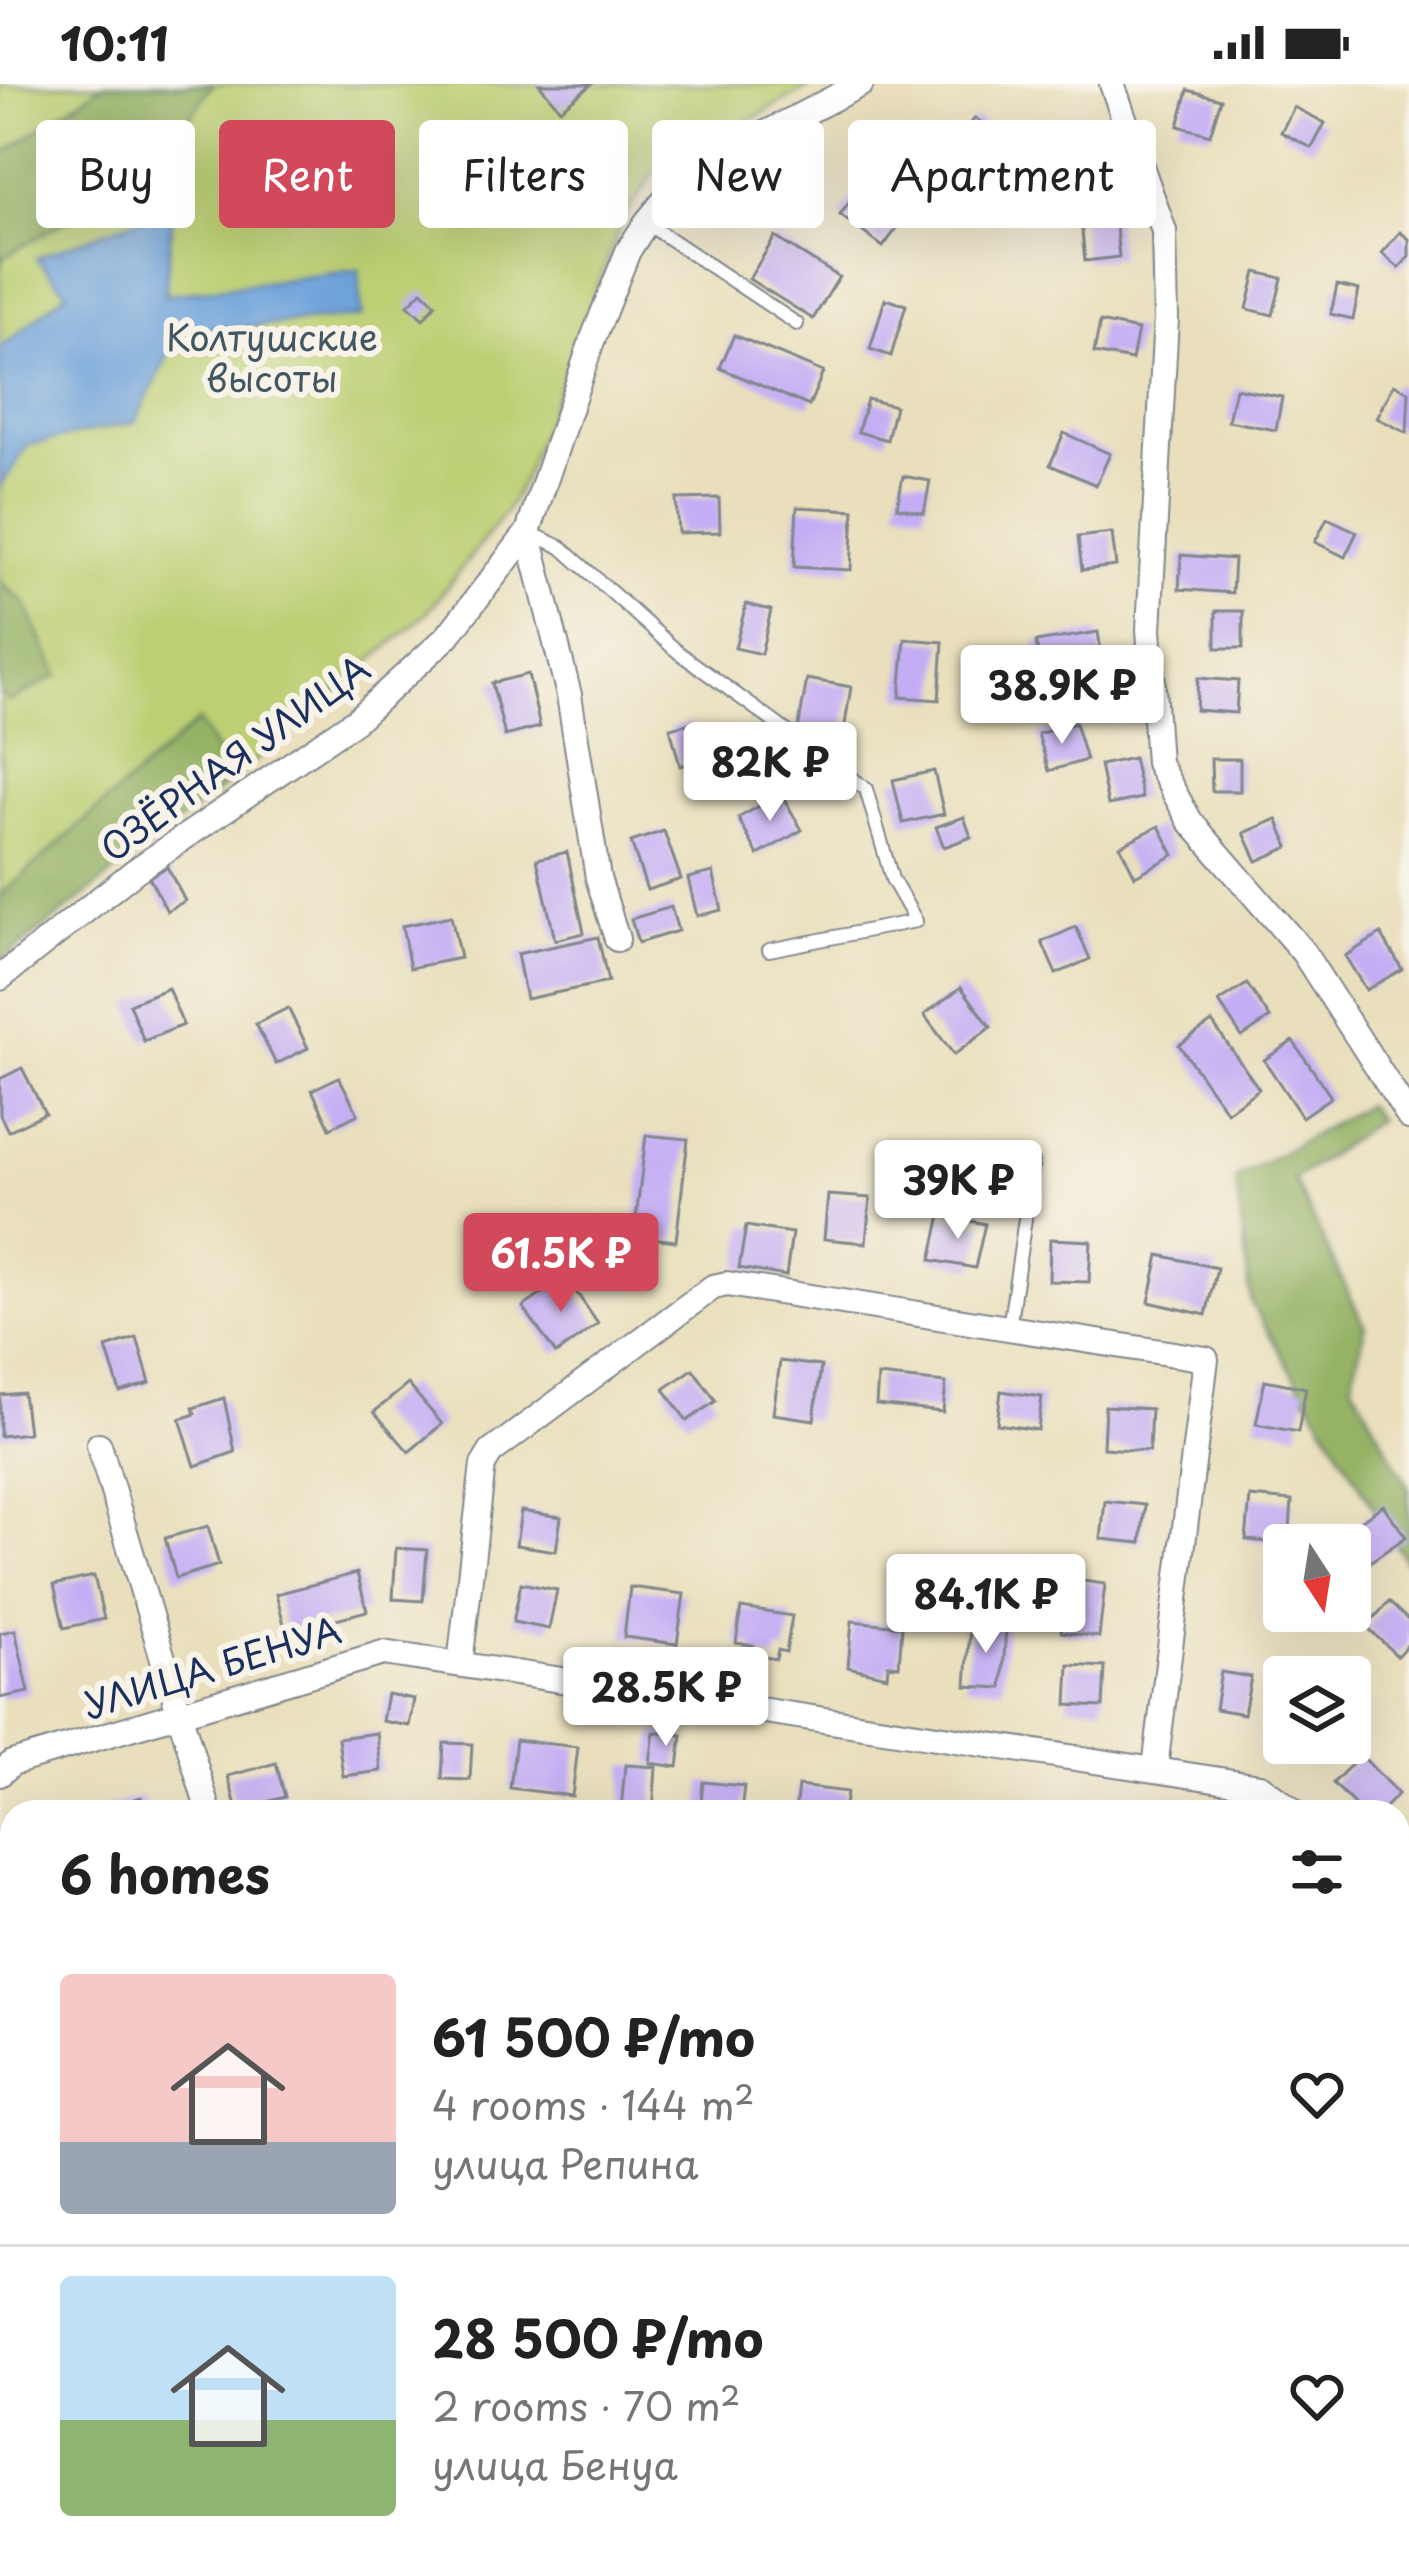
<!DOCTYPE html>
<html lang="en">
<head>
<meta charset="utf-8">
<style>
  body { margin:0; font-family:"Playpen Sans",sans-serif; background:#f2f2f2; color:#222; height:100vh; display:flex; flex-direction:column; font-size:45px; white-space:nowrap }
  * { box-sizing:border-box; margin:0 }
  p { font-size:39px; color:#767676 }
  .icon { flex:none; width:66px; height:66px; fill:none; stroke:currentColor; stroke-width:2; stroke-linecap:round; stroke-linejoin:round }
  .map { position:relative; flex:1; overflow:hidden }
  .drawer { position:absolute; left:0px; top:1716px; width:1410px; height:768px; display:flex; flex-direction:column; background:#fff; border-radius:36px 36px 0 0; box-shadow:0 12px 48px #0002 }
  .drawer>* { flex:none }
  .top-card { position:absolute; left:36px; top:36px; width:1338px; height:108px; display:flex; gap:24px }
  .needle { width:78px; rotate:168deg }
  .controls { position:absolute; left:1263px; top:1440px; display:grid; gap:24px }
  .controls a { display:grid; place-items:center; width:108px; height:108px; border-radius:12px; background:#fff; box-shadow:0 12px 48px #0002; font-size:60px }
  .price { position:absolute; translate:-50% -102px; padding:0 27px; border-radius:12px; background:#fff; color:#222; font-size:39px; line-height:78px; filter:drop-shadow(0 3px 6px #0008) }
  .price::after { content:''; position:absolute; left:50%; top:72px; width:36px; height:27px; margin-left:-18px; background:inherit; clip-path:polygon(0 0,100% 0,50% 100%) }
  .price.active { background:#d1495b; color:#fff }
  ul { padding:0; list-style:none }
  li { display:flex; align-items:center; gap:36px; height:300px; padding:0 60px }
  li+li { border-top:3px solid #e0e0e0 }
  li span { display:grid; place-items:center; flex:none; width:336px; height:240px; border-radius:12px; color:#555 }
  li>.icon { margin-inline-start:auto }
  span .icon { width:144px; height:144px; fill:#fffc; stroke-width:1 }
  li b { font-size:51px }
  h2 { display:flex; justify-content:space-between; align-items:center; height:144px; padding:0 60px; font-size:51px }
  .tag { padding:0 42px; border-radius:12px; background:#fff; box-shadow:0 12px 48px #0002; font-size:42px; line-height:108px }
  .tag.active { background:#d1495b; color:#fff }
  .status { display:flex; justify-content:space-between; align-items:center; height:84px; padding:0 60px; background:#fff; direction:ltr }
  .status svg { height:33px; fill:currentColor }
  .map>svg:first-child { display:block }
</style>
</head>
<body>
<div class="status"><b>10:11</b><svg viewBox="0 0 49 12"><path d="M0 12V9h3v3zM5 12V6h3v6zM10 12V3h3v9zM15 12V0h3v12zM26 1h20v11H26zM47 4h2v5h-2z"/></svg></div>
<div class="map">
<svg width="1409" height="2484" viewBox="0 0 1409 2484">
  <rect width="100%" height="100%" fill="#f7f3e8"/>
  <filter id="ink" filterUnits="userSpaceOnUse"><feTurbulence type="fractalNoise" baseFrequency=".00833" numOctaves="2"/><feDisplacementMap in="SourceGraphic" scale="24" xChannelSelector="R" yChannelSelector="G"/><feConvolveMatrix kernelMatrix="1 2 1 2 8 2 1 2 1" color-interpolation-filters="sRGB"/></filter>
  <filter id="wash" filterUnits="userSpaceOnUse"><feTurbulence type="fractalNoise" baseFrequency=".004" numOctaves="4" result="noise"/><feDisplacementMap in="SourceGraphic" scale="48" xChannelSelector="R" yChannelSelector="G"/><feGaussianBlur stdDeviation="2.7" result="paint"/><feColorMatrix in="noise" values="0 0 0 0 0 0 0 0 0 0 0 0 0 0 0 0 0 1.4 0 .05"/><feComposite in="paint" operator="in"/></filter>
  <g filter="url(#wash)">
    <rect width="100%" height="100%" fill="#e9dfbc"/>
    <g fill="#bccf73" stroke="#6c7f68" stroke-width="3">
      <polygon points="0,0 815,0 654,90 624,133 523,396 507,426 426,530 233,696 230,691 0,856"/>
      <polygon points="743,2472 1061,2472 1073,2484 732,2484"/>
    </g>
    <g fill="#95b265" stroke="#587062" stroke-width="3">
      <polygon points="104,0 213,0 153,85 4,173 0,184 0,72"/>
      <polygon points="0,498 25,519 58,591 9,618 0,609"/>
      <polygon points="198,637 233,696 0,878 0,812"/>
      <polygon points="1366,1021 1378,1036 1294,1096 1365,1243 1352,1298 1409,1405 1409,1483 1251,1219 1236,1095"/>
      <polygon points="1398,2420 1409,2431 1409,2484 1171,2484 1172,2472 1398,2472"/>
    </g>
    <g fill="#6da2da" stroke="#44689c" stroke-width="3">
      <polygon points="173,122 165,211 359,186 361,233 180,248 135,338 28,361 0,403 0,265 67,208 36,174"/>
      <polygon points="825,2472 948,2472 964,2484 815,2484"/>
    </g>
    <g id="blocks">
      <g fill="#c3adf4">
        <polygon points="539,0 592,0 560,25"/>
        <polygon points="1188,6 1221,15 1210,51 1178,42"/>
        <polygon points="1294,23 1325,39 1312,64 1281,48"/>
        <polygon points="975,34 1009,60 993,80 960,54"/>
        <polygon points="589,44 623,67 576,135 542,112"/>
        <polygon points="878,80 921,112 883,163 840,131"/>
        <polygon points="1114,124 1119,173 1085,177 1080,127"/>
        <polygon points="1400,148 1409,155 1409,173 1399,184 1382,169"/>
        <polygon points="775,153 839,193 813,235 749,195"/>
        <polygon points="1256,188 1282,194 1273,231 1247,225"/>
        <polygon points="1337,201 1359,206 1353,235 1331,230"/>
        <polygon points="422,207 436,220 423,235 408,221"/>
        <polygon points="885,215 906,221 891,272 870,265"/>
        <polygon points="1100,238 1138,246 1132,276 1094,269"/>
        <polygon points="734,251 823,288 809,322 720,284"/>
        <polygon points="1394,300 1409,308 1407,349 1377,334"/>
        <polygon points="1235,304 1282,313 1276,346 1228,337"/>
        <polygon points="867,315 895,322 887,356 858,348"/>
        <polygon points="1064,349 1110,370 1096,401 1050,381"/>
        <polygon points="903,392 930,397 924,429 897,423"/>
        <polygon points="719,414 720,448 678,449 676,415"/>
        <polygon points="797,423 854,426 851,486 794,483"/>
        <polygon points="1327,434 1357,448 1345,473 1315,458"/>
        <polygon points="1112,449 1116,482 1082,486 1078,453"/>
        <polygon points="1181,471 1234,475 1232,509 1179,505"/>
        <polygon points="746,520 771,526 761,570 735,564"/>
        <rect x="1216" y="527" width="27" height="37"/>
        <polygon points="1098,548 1104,587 1043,597 1036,558"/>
        <polygon points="905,555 943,558 939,616 900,613"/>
        <polygon points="528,590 540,643 505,652 492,599"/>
        <polygon points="1198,594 1238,597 1236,629 1196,626"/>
        <polygon points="807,595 851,603 842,659 797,652"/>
        <polygon points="691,639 700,677 680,682 670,644"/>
        <polygon points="1075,639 1086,676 1049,687 1038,650"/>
        <polygon points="1133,674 1142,714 1108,721 1100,681"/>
        <polygon points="1211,675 1240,675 1240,707 1212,707"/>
        <polygon points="934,687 944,730 903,739 893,696"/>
        <polygon points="781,710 802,746 758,771 738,734"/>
        <polygon points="964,733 971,753 944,763 936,743"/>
        <polygon points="1277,735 1289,763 1257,777 1244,749"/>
        <polygon points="1159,742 1174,771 1135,792 1120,762"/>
        <polygon points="664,747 681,795 647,806 631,758"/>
        <polygon points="567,768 584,849 555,856 537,775"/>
        <polygon points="167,783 185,817 167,827 149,793"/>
        <polygon points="713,788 722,826 697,832 688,794"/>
        <polygon points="671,823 678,847 638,859 631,835"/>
        <polygon points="451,832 460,874 410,884 402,842"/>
        <polygon points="1076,843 1090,875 1056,890 1042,858"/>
        <polygon points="1381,850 1402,885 1366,906 1345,872"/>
        <polygon points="598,853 608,898 526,915 517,870"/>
        <polygon points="1247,900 1270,934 1242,953 1219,918"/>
        <polygon points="961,903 991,943 954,971 924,931"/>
        <polygon points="168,904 183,941 144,957 129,920"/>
        <polygon points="288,924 308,964 276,980 256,940"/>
        <polygon points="1212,938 1259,1005 1227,1028 1179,961"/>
        <polygon points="1293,957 1331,1013 1302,1033 1264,976"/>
        <polygon points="22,984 45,1029 8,1047 0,1031 0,995"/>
        <polygon points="339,993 358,1030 330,1044 312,1006"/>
        <polygon points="646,1051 688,1055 676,1157 634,1152"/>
        <polygon points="828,1111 870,1114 866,1159 824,1155"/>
        <polygon points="941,1131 985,1140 975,1184 931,1176"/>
        <polygon points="746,1142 792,1149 786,1192 739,1184"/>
        <polygon points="1050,1155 1091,1157 1089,1198 1049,1197"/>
        <polygon points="1159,1171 1217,1184 1206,1231 1149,1218"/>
        <polygon points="566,1193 598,1240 556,1270 523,1223"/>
        <polygon points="137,1254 150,1299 120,1308 106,1264"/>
        <polygon points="780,1277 821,1282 814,1336 773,1330"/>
        <polygon points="693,1285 716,1317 687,1337 664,1305"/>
        <polygon points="878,1292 946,1299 943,1328 876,1321"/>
        <polygon points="1265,1296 1306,1304 1298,1348 1256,1340"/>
        <polygon points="408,1300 442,1340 409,1368 374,1328"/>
        <polygon points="1001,1307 1042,1313 1038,1346 997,1340"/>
        <polygon points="23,1309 28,1349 0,1352 0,1311"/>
        <polygon points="224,1314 235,1368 195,1382 180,1335 195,1330 193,1324"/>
        <polygon points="1105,1322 1151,1325 1149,1367 1103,1364"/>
        <polygon points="1250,1413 1292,1417 1289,1460 1246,1456"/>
        <polygon points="1105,1417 1145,1421 1141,1459 1101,1455"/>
        <polygon points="1383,1421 1406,1453 1367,1480 1345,1448"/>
        <polygon points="521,1427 561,1433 556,1467 516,1461"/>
        <polygon points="208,1442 219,1481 176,1494 165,1454"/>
        <polygon points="396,1464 427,1466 423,1517 393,1515"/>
        <polygon points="357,1489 367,1527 286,1548 276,1510"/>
        <polygon points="94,1492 104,1535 64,1544 54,1501"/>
        <polygon points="1068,1495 1105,1500 1099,1553 1061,1548"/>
        <polygon points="521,1499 557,1506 549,1545 513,1538"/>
        <polygon points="630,1503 684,1510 677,1560 624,1553"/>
        <polygon points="1389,1518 1409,1537 1409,1559 1397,1572 1366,1542"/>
        <polygon points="741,1524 792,1532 786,1568 778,1566 776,1575 753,1571 754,1562 736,1559"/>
        <polygon points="852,1537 902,1542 899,1582 888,1581 887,1592 848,1583"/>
        <polygon points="970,1541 1006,1543 1002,1604 966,1602"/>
        <polygon points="15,1546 29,1608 0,1614 0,1549"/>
        <polygon points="1069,1581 1105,1583 1103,1623 1067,1621"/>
        <polygon points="1221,1588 1251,1593 1244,1630 1215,1625"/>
        <polygon points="387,1610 414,1615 409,1642 382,1637"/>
        <polygon points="654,1648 682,1651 678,1683 650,1679"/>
        <polygon points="377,1649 381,1687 343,1692 338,1654"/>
        <polygon points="516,1656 578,1663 572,1712 510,1704"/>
        <polygon points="444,1659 472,1660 470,1696 442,1695"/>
        <polygon points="1361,1671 1398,1710 1380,1728 1362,1728 1333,1699"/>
        <polygon points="276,1679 285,1713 237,1726 228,1692"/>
        <polygon points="625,1681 656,1683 653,1728 621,1726"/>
        <polygon points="703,1698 744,1702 741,1728 700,1728"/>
        <polygon points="798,1702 847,1708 844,1728 795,1728"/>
        <polygon points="141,1713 145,1728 93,1728 93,1727"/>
        <polygon points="1409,1931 1409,1977 1403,1983 1398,1977 1398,1942"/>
        <polygon points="4,2133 12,2142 12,2189 6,2194 0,2188"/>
        <polygon points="1407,2135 1409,2200 1405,2204 1398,2197 1398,2144"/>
        <polygon points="0,2353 12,2365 12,2398 0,2409"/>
      </g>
    </g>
  </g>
  <g filter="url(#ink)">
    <use href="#blocks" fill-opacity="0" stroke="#82878d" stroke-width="3"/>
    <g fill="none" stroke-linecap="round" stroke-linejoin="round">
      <g stroke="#82878d" stroke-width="16">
        <g id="service">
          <polyline points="646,139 797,240"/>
          <polyline points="528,448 561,463 678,568 866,705 892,795 916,837 769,866"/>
          <polyline points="1009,1244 1033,1080"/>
        </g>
      </g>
      <g stroke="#82878d" stroke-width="28">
        <g id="minor">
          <polyline points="1112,0 1164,147 1166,234 1149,545 1158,679 1190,737 1303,868 1409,1033"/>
          <polyline points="528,448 569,611 598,794 617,855"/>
          <polyline points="0,894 135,787 356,636 447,553 528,448 592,257 628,167 646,139 685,91 861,0"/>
          <polyline points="99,1361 209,1728"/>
          <polyline points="460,1580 483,1381 491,1368 713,1203 727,1200 1206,1275 1155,1684"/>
          <polyline points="0,1690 12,1679 383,1569 1260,1702 1295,1728"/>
          <polyline points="1398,1832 1409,1843"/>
          <polyline points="1398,2258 1409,2256"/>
          <polyline points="0,2265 12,2254"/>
        </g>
      </g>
      <use href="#service" stroke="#fff" stroke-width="12"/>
      <use href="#minor" stroke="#fff" stroke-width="24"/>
    </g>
  </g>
  <g text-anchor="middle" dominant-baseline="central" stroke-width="12" stroke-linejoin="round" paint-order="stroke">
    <g font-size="36" fill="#435763" stroke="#f7f3e8">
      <text x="272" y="252">Колтушские<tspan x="272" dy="41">высоты</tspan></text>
    </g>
    <g font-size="36" fill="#1b2f5e" stroke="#f7f3e8">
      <text transform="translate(234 673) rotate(-36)">ОЗЁРНАЯ УЛИЦА</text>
      <text transform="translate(212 1582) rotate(-17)">УЛИЦА БЕНУА</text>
    </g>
  </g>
</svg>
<div class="controls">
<a><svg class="needle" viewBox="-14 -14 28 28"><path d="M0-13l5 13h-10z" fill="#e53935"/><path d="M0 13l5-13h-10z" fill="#767676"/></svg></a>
<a><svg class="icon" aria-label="layers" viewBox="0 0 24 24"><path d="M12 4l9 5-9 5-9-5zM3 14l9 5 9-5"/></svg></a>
</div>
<b class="price" style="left:1062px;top:663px">38.9K ₽</b>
<b class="price" style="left:770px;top:740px">82K ₽</b>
<b class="price" style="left:958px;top:1158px">39K ₽</b>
<b class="price active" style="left:561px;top:1231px">61.5K ₽</b>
<b class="price" style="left:986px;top:1572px">84.1K ₽</b>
<b class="price" style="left:666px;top:1665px">28.5K ₽</b>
<div class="top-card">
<a class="tag">Buy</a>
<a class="tag active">Rent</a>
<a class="tag">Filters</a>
<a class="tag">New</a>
<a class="tag">Apartment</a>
</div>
<section class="drawer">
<h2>6 homes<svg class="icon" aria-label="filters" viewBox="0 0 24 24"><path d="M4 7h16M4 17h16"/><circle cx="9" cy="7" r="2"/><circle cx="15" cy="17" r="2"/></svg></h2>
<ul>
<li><span style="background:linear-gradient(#f6c9c9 70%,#9aa5b1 0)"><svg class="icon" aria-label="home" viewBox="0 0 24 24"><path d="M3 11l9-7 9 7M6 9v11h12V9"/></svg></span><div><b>61 500 ₽/mo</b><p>4 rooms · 144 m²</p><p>улица Репина</p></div><svg class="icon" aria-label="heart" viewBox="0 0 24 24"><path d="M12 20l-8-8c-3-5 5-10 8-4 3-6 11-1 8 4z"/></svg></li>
<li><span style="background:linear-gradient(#bfe0f5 60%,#8fb573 0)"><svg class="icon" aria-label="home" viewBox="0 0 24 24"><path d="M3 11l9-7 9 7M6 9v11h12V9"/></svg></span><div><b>28 500 ₽/mo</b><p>2 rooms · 70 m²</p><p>улица Бенуа</p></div><svg class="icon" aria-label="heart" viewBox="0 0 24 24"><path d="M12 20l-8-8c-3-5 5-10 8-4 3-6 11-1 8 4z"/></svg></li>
</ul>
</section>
</div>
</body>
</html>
